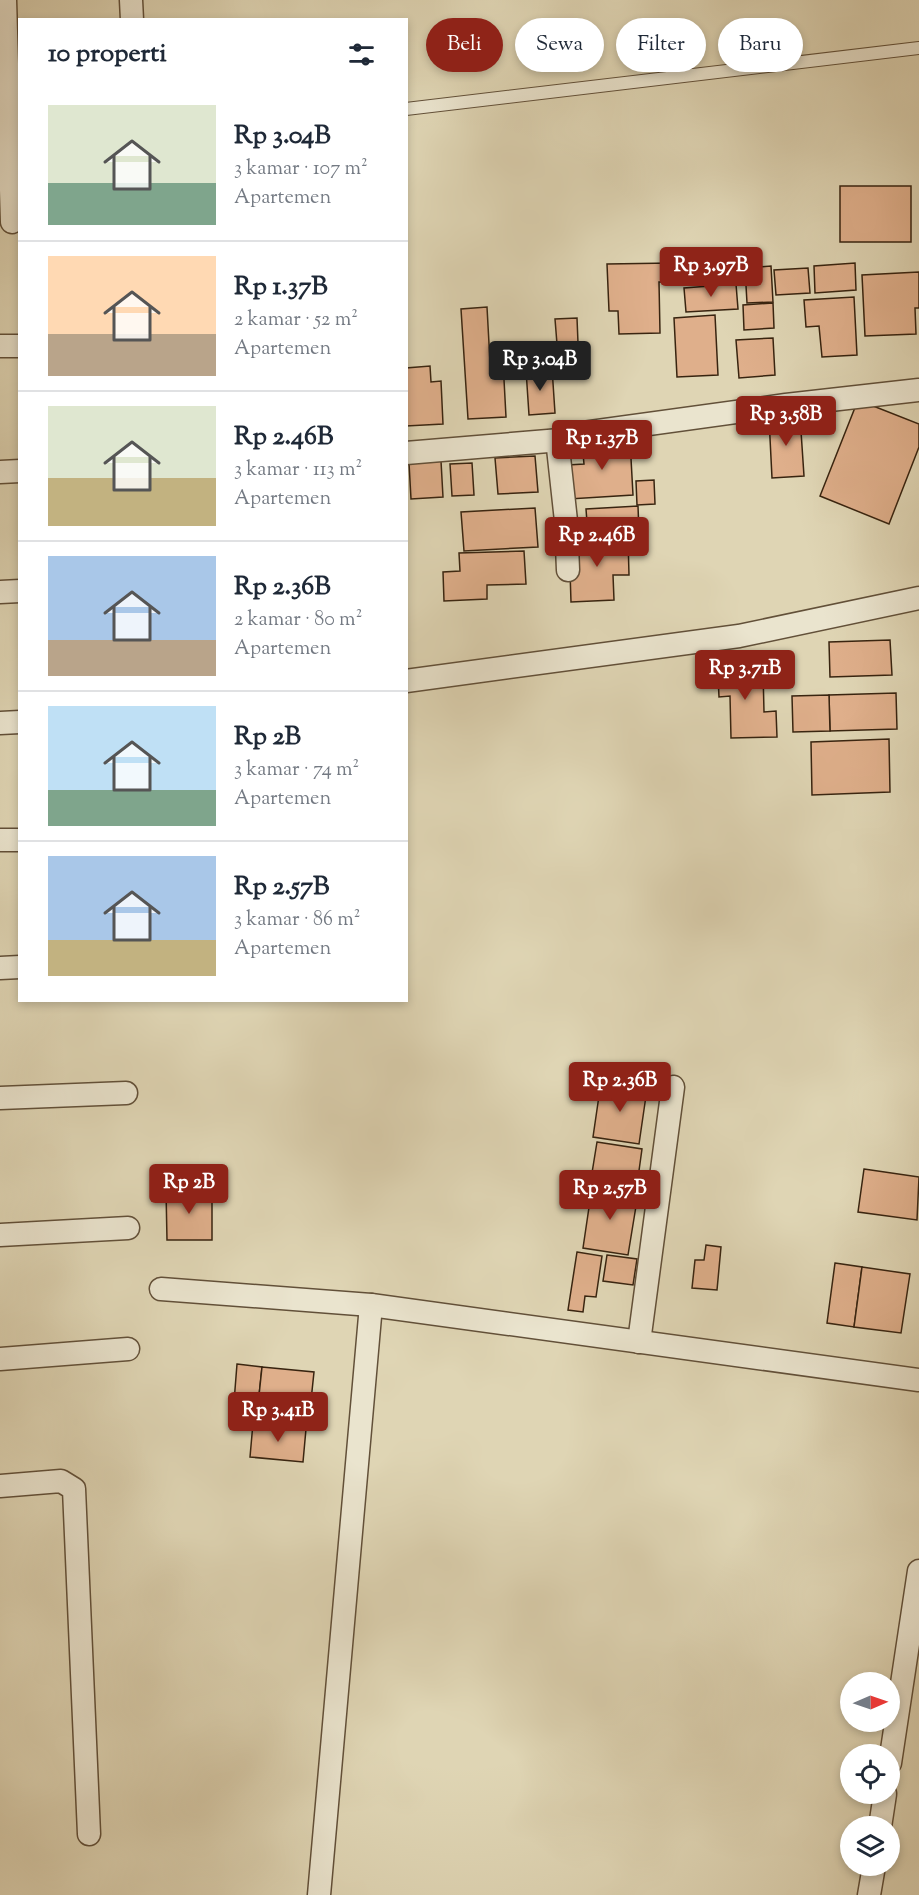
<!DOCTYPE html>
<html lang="id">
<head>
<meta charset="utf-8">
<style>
  body { margin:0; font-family:"Sorts Mill Goudy",serif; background:#f6f6f7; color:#1f2937; height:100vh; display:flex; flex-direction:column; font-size:22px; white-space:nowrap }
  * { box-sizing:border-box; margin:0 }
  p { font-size:20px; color:#747a83 }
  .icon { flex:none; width:33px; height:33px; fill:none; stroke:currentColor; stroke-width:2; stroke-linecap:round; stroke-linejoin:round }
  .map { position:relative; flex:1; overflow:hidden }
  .panel { position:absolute; left:18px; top:18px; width:390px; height:984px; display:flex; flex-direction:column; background:#fff; border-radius:0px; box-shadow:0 3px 9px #0003 }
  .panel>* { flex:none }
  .guide { position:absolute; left:426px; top:18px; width:402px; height:54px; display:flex; gap:12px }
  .needle { width:39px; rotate:88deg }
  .controls { position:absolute; left:840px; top:1672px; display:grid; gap:12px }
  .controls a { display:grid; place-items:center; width:60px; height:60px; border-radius:50%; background:#fff; box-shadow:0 3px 9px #0003; font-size:30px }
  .price { position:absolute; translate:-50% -51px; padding:0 14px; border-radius:6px; background:#8f2418; color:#fff; font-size:20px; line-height:39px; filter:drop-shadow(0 2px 3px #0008) }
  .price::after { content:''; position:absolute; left:50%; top:36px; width:18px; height:14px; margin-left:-9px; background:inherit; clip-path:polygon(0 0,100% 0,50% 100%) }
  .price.current { background:#222; color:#fff }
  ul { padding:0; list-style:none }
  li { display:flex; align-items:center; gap:18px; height:150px; padding:0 30px }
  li+li { border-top:2px solid #e0e1e3 }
  li span { display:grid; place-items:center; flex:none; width:168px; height:120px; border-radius:0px; color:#555 }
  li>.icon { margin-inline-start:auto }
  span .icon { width:72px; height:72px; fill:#fffc; stroke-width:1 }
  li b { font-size:26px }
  h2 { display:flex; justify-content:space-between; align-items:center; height:72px; padding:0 30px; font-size:26px }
  .pill { padding:0 21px; border-radius:27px; background:#fff; box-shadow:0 3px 9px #0003; font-size:21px; line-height:54px }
  .pill.current { background:#8f2418; color:#fff }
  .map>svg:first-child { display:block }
</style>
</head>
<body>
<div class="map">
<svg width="919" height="1895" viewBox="0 0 919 1895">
  <rect width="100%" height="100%" fill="#dfd5b4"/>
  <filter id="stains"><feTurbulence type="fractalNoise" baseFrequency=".00333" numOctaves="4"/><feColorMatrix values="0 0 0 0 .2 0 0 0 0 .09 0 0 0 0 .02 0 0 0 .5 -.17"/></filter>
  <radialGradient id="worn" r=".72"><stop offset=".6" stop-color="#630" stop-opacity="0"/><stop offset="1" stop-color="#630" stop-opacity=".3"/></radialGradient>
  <g fill="#dfaf8b" stroke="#382410" stroke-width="1.5">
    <rect x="840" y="186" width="71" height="56"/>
    <polygon points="672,263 672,282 659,282 660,333 619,334 618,311 609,311 607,264"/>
    <polygon points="855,263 856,290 815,293 814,266"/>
    <polygon points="771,266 773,302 747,303 745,268"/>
    <polygon points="808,268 810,293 776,295 774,270"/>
    <polygon points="919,272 919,308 915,308 916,334 865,336 862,275"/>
    <polygon points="736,284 738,309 686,312 684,288"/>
    <polygon points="854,297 857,355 822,357 819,326 806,327 804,300"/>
    <polygon points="773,303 774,328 744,330 743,305"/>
    <polygon points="487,307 490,362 503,361 506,417 468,419 461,309"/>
    <polygon points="715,315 718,375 677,377 674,318"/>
    <polygon points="577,318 578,343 557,344 555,319"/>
    <polygon points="773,338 775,375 739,378 736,340"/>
    <polygon points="430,366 431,382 441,381 443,424 406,426 406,368"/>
    <polygon points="552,368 555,413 529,415 526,370"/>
    <polygon points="858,400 919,424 919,447 889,524 820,496"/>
    <polygon points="800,416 804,476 772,478 769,418"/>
    <polygon points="630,440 633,495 569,499 567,465 584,464 582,443"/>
    <polygon points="535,456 538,492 498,494 495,458"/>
    <polygon points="441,461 443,497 411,499 409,463"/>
    <polygon points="472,463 474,495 452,496 450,464"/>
    <polygon points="654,480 655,504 637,505 636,481"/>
    <polygon points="638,506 639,533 588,536 586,509"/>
    <polygon points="535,508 538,547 464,551 461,512"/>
    <polygon points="628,538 629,575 613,575 614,600 571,602 569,540"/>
    <polygon points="524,551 526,584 487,585 487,599 444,601 443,572 460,571 459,553"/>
    <polygon points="890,640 892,675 830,677 829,642"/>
    <polygon points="734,654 735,672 763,671 764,712 776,711 777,737 731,738 730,696 719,697 717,655"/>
    <polygon points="896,693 897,729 830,731 829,695"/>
    <polygon points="829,695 830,731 793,732 792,696"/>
    <polygon points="889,739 890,792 812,795 811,742"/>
    <polygon points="601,1082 647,1089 639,1144 593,1137"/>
    <polygon points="597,1142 642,1149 637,1185 591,1179"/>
    <polygon points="864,1169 919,1177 917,1220 858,1212"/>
    <polygon points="592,1187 638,1194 628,1255 583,1248"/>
    <polygon points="166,1190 212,1190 212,1240 167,1240"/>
    <polygon points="706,1245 721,1247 717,1290 692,1288 695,1260 704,1260"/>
    <polygon points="577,1252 602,1256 596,1297 585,1296 583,1312 568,1310"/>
    <polygon points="607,1255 637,1259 633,1285 603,1281"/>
    <polygon points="835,1263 862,1267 854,1327 827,1323"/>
    <polygon points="862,1267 910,1274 901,1333 854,1327"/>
    <polygon points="237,1364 262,1367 258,1405 234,1402"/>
    <polygon points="262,1367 314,1372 310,1410 258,1405"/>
    <polygon points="253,1423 306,1429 303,1462 250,1457"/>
  </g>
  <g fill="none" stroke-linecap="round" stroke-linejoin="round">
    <g stroke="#625039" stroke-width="14">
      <polyline id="service" points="406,109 919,48"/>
    </g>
    <g stroke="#625039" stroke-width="25">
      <g id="minor">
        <polyline points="5,0 12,222"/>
        <polyline points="131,0 132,20"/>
        <polyline points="0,346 20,346"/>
        <polyline points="406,453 560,440"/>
        <polyline points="0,472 20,471"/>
        <path d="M568,570L566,521L558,448C561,438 566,436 576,434L786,405L919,390"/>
        <polyline points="0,592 20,591"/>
        <polyline points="406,681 739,636 919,598"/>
        <polyline points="0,723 20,722"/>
        <polyline points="0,840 20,840"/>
        <polyline points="0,968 20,967"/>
        <polyline points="0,1098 126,1093"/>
        <polyline points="0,1235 128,1228"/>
        <polyline points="161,1289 371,1305 919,1380"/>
        <polyline points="639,1342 673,1087"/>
        <polyline points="0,1359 128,1349"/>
        <polyline points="0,1486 61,1481 74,1489 89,1834"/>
        <polyline points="890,1763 919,1571"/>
        <polyline points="880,1827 885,1794"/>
        <polyline points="319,1895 371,1305"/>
        <polyline points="869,1895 874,1866"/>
      </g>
    </g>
    <use href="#service" stroke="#eae4ce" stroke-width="12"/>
    <use href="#minor" stroke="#eae4ce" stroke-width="22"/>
  </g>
  <rect width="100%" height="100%" filter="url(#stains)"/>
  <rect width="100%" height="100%" fill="url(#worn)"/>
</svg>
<div class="controls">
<a><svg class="needle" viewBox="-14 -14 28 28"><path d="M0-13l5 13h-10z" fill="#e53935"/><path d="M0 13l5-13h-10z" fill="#747a83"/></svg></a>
<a><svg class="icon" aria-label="locate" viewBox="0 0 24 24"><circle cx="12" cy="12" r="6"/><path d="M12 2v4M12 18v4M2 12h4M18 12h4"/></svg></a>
<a><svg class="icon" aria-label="layers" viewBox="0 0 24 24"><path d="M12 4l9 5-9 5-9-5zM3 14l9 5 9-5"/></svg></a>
</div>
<b class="price" style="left:711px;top:298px">Rp 3.97B</b>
<b class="price current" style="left:540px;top:392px">Rp 3.04B</b>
<b class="price" style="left:786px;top:447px">Rp 3.58B</b>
<b class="price" style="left:602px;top:471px">Rp 1.37B</b>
<b class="price" style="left:597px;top:568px">Rp 2.46B</b>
<b class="price" style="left:745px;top:701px">Rp 3.71B</b>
<b class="price" style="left:620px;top:1113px">Rp 2.36B</b>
<b class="price" style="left:189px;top:1215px">Rp 2B</b>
<b class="price" style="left:610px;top:1221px">Rp 2.57B</b>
<b class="price" style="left:278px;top:1443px">Rp 3.41B</b>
<div class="guide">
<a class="pill current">Beli</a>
<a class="pill">Sewa</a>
<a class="pill">Filter</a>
<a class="pill">Baru</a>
</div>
<section class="panel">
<h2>10 properti<svg class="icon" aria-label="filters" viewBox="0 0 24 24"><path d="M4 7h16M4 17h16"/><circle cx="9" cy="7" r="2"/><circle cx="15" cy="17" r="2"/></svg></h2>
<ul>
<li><span style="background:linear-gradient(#dfe7d0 65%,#7fa58c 0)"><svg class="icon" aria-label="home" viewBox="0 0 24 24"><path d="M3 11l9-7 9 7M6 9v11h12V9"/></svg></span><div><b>Rp 3.04B</b><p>3 kamar · 107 m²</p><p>Apartemen</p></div></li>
<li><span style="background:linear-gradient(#ffd9b3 65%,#b9a48a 0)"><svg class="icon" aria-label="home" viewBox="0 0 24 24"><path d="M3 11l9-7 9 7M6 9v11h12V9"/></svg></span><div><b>Rp 1.37B</b><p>2 kamar · 52 m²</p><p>Apartemen</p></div></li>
<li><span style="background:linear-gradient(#dfe7d0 60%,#c2b280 0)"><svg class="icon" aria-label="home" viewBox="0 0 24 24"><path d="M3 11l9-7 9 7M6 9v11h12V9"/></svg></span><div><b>Rp 2.46B</b><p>3 kamar · 113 m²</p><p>Apartemen</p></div></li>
<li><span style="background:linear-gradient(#a9c7e8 70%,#b9a48a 0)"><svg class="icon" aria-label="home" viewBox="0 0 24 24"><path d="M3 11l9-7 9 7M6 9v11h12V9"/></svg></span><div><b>Rp 2.36B</b><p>2 kamar · 80 m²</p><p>Apartemen</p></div></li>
<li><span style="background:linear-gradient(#bfe0f5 70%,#7fa58c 0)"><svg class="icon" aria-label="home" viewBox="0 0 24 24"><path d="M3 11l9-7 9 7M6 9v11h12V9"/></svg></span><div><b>Rp 2B</b><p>3 kamar · 74 m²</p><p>Apartemen</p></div></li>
<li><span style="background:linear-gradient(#a9c7e8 70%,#c2b280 0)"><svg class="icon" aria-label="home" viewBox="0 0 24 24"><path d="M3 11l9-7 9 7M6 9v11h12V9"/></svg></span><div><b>Rp 2.57B</b><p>3 kamar · 86 m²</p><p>Apartemen</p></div></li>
</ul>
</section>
</div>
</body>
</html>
